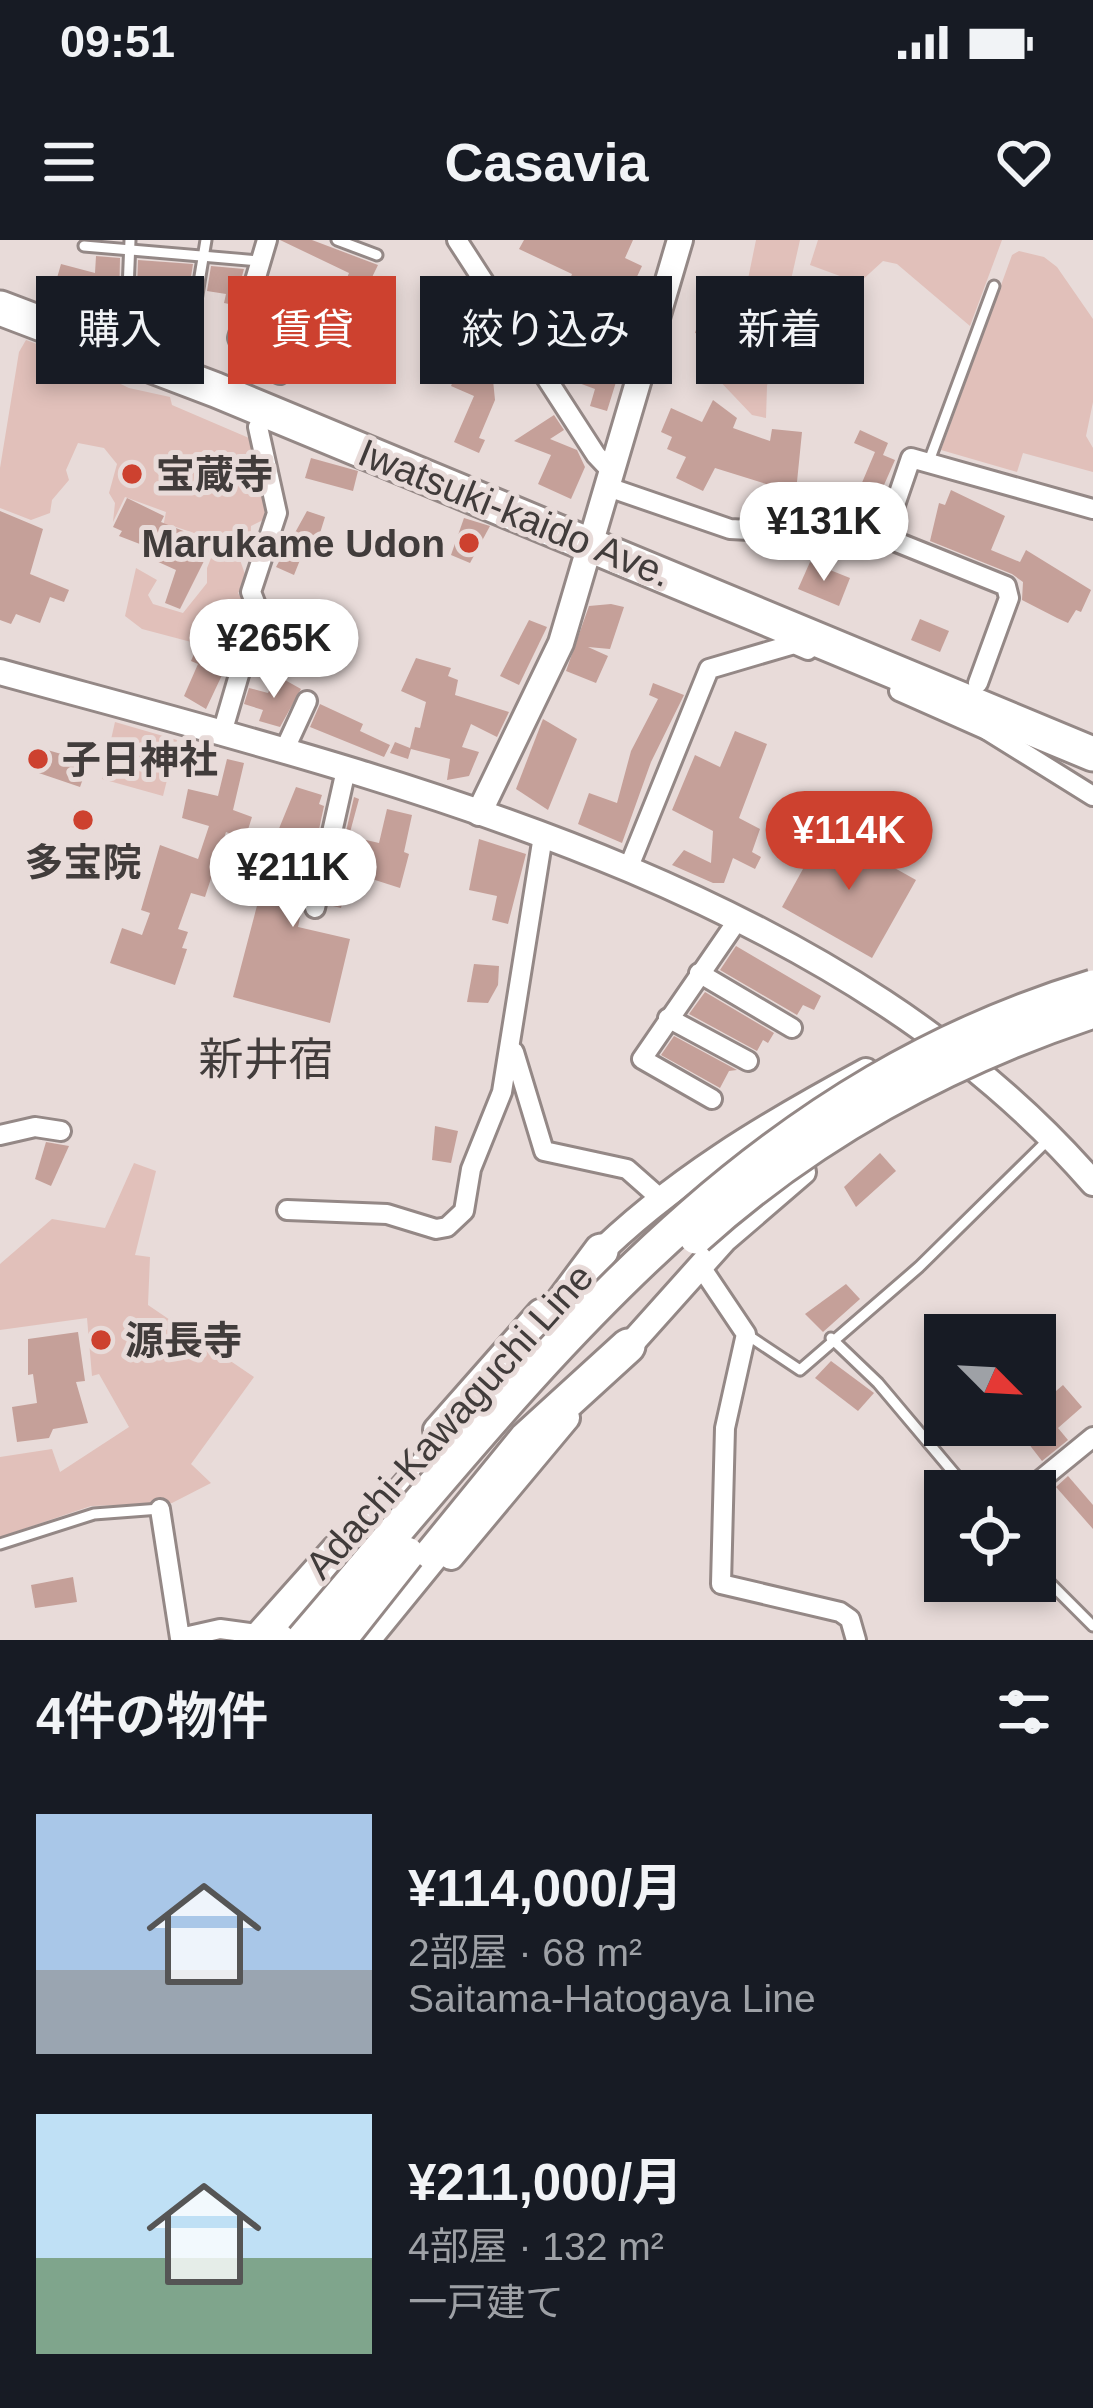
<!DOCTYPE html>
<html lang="ja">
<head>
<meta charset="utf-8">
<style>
  body { margin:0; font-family:Arial,"Noto Sans JP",sans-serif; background:#20242c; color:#f1f3f6; height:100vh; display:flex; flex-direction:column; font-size:45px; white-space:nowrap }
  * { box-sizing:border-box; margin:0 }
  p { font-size:39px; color:#9ea1a6 }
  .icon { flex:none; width:66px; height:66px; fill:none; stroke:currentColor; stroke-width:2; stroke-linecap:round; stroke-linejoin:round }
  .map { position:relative; height:1400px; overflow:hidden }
  .drawer { display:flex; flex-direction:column; background:#171b24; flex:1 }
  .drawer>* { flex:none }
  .guide { position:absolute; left:36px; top:36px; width:1023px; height:108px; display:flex; gap:24px }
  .needle { width:78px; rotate:114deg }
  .fabs { position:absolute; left:924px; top:1074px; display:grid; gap:24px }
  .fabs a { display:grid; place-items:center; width:132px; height:132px; border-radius:0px; background:#171b24; box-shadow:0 6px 18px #0003; font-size:60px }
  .price { position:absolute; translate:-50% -102px; padding:0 27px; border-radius:42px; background:#fff; color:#222; font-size:39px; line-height:78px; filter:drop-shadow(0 3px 6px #0008) }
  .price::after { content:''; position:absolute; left:50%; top:72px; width:36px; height:27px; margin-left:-18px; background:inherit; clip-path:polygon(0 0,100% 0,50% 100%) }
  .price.selected { background:#cd412f; color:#fff }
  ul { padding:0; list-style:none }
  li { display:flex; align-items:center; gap:36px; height:300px; padding:0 36px }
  li span { display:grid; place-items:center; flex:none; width:336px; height:240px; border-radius:0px; color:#555 }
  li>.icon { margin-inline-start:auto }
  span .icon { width:144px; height:144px; fill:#fffc; stroke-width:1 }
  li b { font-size:51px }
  h2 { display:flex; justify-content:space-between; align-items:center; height:144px; padding:0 36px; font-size:51px }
  .tag { padding:0 42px; border-radius:0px; background:#171b24; box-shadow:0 6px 18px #0003; font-size:42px; line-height:108px }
  .tag.selected { background:#cd412f; color:#fff }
  .status { display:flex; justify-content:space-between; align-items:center; height:84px; padding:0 60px; background:#171b24; direction:ltr }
  .status svg { height:33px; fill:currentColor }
  header { display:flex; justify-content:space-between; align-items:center; height:156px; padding:0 36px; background:#171b24; font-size:54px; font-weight:700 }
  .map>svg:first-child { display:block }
</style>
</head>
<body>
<div class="status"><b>09:51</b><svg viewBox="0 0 49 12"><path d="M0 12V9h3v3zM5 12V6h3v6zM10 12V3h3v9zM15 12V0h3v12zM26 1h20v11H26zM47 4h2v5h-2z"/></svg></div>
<header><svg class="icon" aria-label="menu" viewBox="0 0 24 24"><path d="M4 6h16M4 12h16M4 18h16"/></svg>Casavia<svg class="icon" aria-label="heart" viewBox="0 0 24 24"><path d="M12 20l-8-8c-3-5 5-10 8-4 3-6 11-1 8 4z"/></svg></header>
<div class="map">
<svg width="1093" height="1400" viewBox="0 0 1093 1400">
  <rect width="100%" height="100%" fill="#e8dbd9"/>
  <g fill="#e1c0ba">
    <polygon points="756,0 800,0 767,146 766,178 752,175 714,135 725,76 740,78"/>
    <polygon points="818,0 1002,0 970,86 897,24 883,21 859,43 810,25"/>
    <polygon points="1019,11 1044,17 1057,27 1093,79 1093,162 1086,196 1093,208 1093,232 1023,213 1017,232 941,210 1012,15"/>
    <polygon points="26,100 45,107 56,120 69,119 129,148 170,157 172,165 249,198 256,209 266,272 265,279 251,286 250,311 239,317 247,340 238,353 247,368 239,402 229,412 142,389 125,376 136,328 157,340 148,355 153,364 183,373 207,343 207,328 218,301 173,286 169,290 163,287 166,272 125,257 113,282 115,263 109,253 117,224 104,208 78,203 66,230 69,240 52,260 50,273 31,280 0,268 0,228 19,112"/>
    <polygon points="115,482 177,500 163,556 102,539"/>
    <polygon points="134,923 156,931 135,1015 150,1017 148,1065 254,1137 191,1224 211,1243 172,1263 91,1266 0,1297 0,1217 52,1209 60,1232 129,1187 99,1134 92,1136 87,1078 0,1090 0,1024 52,979 105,988"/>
  </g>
  <g fill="#c5a099">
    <polygon points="280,0 312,0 378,25 357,68 338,60 349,33"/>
    <polygon points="524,0 633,0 625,18 642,26 626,60 570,39 572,34 519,9"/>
    <polygon points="96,16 120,18 119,62 57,38 61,24 95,33"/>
    <polygon points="138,20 193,24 187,62 166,68 168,49 137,49"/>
    <polygon points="211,26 244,29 234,65 224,63 226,54 207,51"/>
    <polygon points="705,60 721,63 715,97 695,93"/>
    <polygon points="573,124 616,142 607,171 590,166 595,149 568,139"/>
    <polygon points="460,125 493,140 495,160 479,198 485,200 479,213 454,202 474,156 451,146"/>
    <polygon points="713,160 737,178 733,188 770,201 772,189 802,192 794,272 763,269 766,244 715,228 703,251 676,238 686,217 667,209 672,197 661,192 671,168 702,182"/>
    <polygon points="554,175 564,190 550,199 577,210 585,227 571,259 538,244 551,215 514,201"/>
    <polygon points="860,190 888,203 883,215 895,220 880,254 861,245 875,212 854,203"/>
    <polygon points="311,218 358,231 353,251 305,238"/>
    <polygon points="951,250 1005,276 991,310 1020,322 1026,310 1091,350 1081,372 1076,370 1068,383 1057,378 1022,360 1023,342 1012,334 930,301 939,263 945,265"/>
    <polygon points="127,258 164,276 161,282 213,303 180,369 165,363 176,330 154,320 158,311 119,296 122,291 113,287"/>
    <polygon points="0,271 43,289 30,334 69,350 64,362 50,357 40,383 16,374 11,384 0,380"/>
    <polygon points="307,271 325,277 316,306 304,310 294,335 276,327"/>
    <polygon points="464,278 490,286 470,323 451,315"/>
    <polygon points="810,322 850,338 839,366 798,349"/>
    <polygon points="611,364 624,367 610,409 588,407 608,416 596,443 566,431 589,366"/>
    <polygon points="920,379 949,391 940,412 911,400"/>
    <polygon points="529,380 547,387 519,445 500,436"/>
    <polygon points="199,402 231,416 206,469 184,456 198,424 191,421"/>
    <polygon points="416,418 451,428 448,436 458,440 455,455 509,472 497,497 471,484 462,507 479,512 469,536 447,540 450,519 411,509 408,519 390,513 395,502 410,508 415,487 420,488 426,462 401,451"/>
    <polygon points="276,435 301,449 280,487 259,481 263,470 244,464 249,448 268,453"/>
    <polygon points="653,443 684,455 651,522 622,603 578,584 589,553 617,563 631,511 658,459 649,455"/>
    <polygon points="320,464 363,484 360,491 390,505 384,517 310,487"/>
    <polygon points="543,479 577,499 548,570 516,549"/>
    <polygon points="735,491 767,504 739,578 760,589 752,612 761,617 755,629 733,618 724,643 713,643 672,625 684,610 711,623 713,591 672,570 695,515 720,527"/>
    <polygon points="37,507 89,522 80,547 30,530"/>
    <polygon points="227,519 244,523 233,570 252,577 245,599 226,592 205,657 191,653 178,689 188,692 182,708 187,709 175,745 110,723 122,688 142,695 150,673 141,670 160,605 198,619 209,586 182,578 188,549 218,556"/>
    <polygon points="296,547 322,555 319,564 324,566 298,687 350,699 330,783 233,757 259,658 271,661 286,593 278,591"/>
    <polygon points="354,557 359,559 349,596 379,603 387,569 412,575 404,612 409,614 400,648 350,632 341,668 329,665"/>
    <polygon points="825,589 916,640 872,718 782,667"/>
    <polygon points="479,599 526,614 508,684 492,680 497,656 469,650"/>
    <polygon points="736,706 821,756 814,770 803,765 797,775 720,730"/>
    <polygon points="474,724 499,726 498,745 488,763 467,762"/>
    <polygon points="705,752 774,793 768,803 763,800 757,811 689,774"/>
    <polygon points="674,796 737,830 729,831 720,848 661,815"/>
    <polygon points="435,886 458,891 451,923 432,920"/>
    <polygon points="46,902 69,906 51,946 35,939"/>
    <polygon points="880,913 896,931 856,967 844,947"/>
    <polygon points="846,1044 860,1059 823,1092 805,1074"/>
    <polygon points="78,1092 85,1141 76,1142 88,1183 53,1189 49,1198 17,1202 12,1167 37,1163 33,1134 28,1135 28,1099"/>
    <polygon points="831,1121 874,1153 858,1171 815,1138"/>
    <polygon points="1063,1145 1082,1167 1058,1188 1068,1200 1042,1221 1014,1185 1035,1185 1035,1169"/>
    <polygon points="1068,1236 1093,1265 1093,1289 1056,1247"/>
    <polygon points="73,1337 77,1362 35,1368 31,1345"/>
  </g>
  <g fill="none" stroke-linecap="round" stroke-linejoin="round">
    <g stroke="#948886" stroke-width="15">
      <g id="lane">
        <polyline points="130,0 127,76 190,97 206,0"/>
        <polyline points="337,0 377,15"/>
        <polyline points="84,6 260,21"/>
        <polyline points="929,221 994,46"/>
        <polyline points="746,1094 800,1130 919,1027 1047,901"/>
        <polyline points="831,1098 878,1143 969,1251"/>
        <polyline points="0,1304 94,1274 160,1269"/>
        <polyline points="1035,1328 1093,1386"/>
      </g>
    </g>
    <g stroke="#948886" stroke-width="24">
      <g id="street">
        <polyline points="267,0 238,98 246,119 280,134"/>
        <polyline points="457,0 596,215 613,233"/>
        <polyline points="608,247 730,289 884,297 911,218 1093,269"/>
        <polyline points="884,297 1006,346 1009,358 978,443"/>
        <polyline points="899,451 987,490 995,472"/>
        <polyline points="987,490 1093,556"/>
        <polyline points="222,493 258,370 251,352 277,273 258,187"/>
        <polyline points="284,511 307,461"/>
        <polyline points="628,629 709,429 794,404 808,410"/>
        <polyline points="315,668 346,530"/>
        <polyline points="699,733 792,788"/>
        <polyline points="668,778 748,821"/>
        <polyline points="514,812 544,911 627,929 661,959"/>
        <polyline points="712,859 642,819 737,681"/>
        <polyline points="0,895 35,887 61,891"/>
        <polyline points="287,970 387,974 436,989 447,987 464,971 471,929 502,852 543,596"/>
        <polyline points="701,1027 746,1094 725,1188 721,1344 840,1372 850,1379 856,1400"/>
        <polyline points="1027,1251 1093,1197"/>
        <polyline points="160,1269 180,1398 220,1389 258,1394"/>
      </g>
    </g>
    <g stroke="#948886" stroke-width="30">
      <g id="secondary">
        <path d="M0,432C371,534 831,640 1093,943"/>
        <polyline points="479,573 561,403 680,0"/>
        <path d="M590,1022C671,941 766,885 866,831"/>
        <polyline points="621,1115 724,1000 803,932"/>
        <polyline points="436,1190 540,1072"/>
        <polyline points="451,1317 567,1178"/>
        <polyline points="253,1400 335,1308"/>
      </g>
    </g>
    <g stroke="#948886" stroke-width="39">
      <g id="highway">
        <polyline points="0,68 216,150 1093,514"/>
        <polyline points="277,1400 529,1108 601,1011"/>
        <polyline points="362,1400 526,1199 628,1106"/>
      </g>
    </g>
    <use href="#lane" stroke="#fff" stroke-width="9"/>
    <use href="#street" stroke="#fff" stroke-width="18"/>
    <use href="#secondary" stroke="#fff" stroke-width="24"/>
    <use href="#highway" stroke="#fff" stroke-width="33"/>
    <g stroke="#948886" stroke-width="39" stroke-linecap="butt">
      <g id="highway-bridge">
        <path d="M696,997C810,894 947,819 1093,771"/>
        <path d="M303,1400C536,1129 735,855 1093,747"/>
        <polyline points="339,1400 407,1314"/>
      </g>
    </g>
    <use href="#highway-bridge" stroke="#fff" stroke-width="33"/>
  </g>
  <g fill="#cd412f" stroke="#e8dbd9" stroke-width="4.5">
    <circle cx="132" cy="234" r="12"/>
    <circle cx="469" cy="303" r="12"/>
    <circle cx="38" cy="519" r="12"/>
    <circle cx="83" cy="580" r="12"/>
    <circle cx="101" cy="1100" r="12"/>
  </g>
  <g text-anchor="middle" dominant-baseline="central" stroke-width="10" stroke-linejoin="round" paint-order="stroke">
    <g font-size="39" font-weight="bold" fill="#413c3b" stroke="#e8dbd9" text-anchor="start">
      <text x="156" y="234">宝蔵寺</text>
      <text x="445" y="303" text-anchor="end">Marukame Udon</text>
      <text x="62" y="519">子日神社</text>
      <text x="83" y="622" text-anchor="middle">多宝院</text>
      <text x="125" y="1100">源長寺</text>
    </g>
    <g font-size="39" fill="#413c3b" stroke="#e8dbd9">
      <text transform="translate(515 273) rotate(22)">Iwatsuki-kaido Ave.</text>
      <text transform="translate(449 1181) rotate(-48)">Adachi-Kawaguchi Line</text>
    </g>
    <g font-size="45" fill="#413c3b" stroke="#e8dbd9">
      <text x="266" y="819">新井宿</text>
    </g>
  </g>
</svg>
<div class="fabs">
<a><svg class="needle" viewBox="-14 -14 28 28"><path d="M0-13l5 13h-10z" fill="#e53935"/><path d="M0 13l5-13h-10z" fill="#9ea1a6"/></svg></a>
<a><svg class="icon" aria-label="locate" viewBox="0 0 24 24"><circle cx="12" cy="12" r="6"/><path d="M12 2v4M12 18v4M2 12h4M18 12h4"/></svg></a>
</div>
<b class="price" style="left:824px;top:344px">¥131K</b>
<b class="price" style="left:274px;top:461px">¥265K</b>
<b class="price selected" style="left:849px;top:653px">¥114K</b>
<b class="price" style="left:293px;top:690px">¥211K</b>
<div class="guide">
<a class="tag">購入</a>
<a class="tag selected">賃貸</a>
<a class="tag">絞り込み</a>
<a class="tag">新着</a>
</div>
</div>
<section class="drawer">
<h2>4件の物件<svg class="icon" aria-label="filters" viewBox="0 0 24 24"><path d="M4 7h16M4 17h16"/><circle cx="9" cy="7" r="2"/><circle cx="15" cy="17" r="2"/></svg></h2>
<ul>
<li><span style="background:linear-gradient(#a9c7e8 65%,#9aa5b1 0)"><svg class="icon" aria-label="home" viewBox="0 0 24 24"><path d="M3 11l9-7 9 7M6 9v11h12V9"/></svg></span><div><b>¥114,000/月</b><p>2部屋 · 68 m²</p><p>Saitama-Hatogaya Line</p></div></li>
<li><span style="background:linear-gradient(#bfe0f5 60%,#7fa58c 0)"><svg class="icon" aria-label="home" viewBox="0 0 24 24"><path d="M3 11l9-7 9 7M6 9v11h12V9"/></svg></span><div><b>¥211,000/月</b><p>4部屋 · 132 m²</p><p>一戸建て</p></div></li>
</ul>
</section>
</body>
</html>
